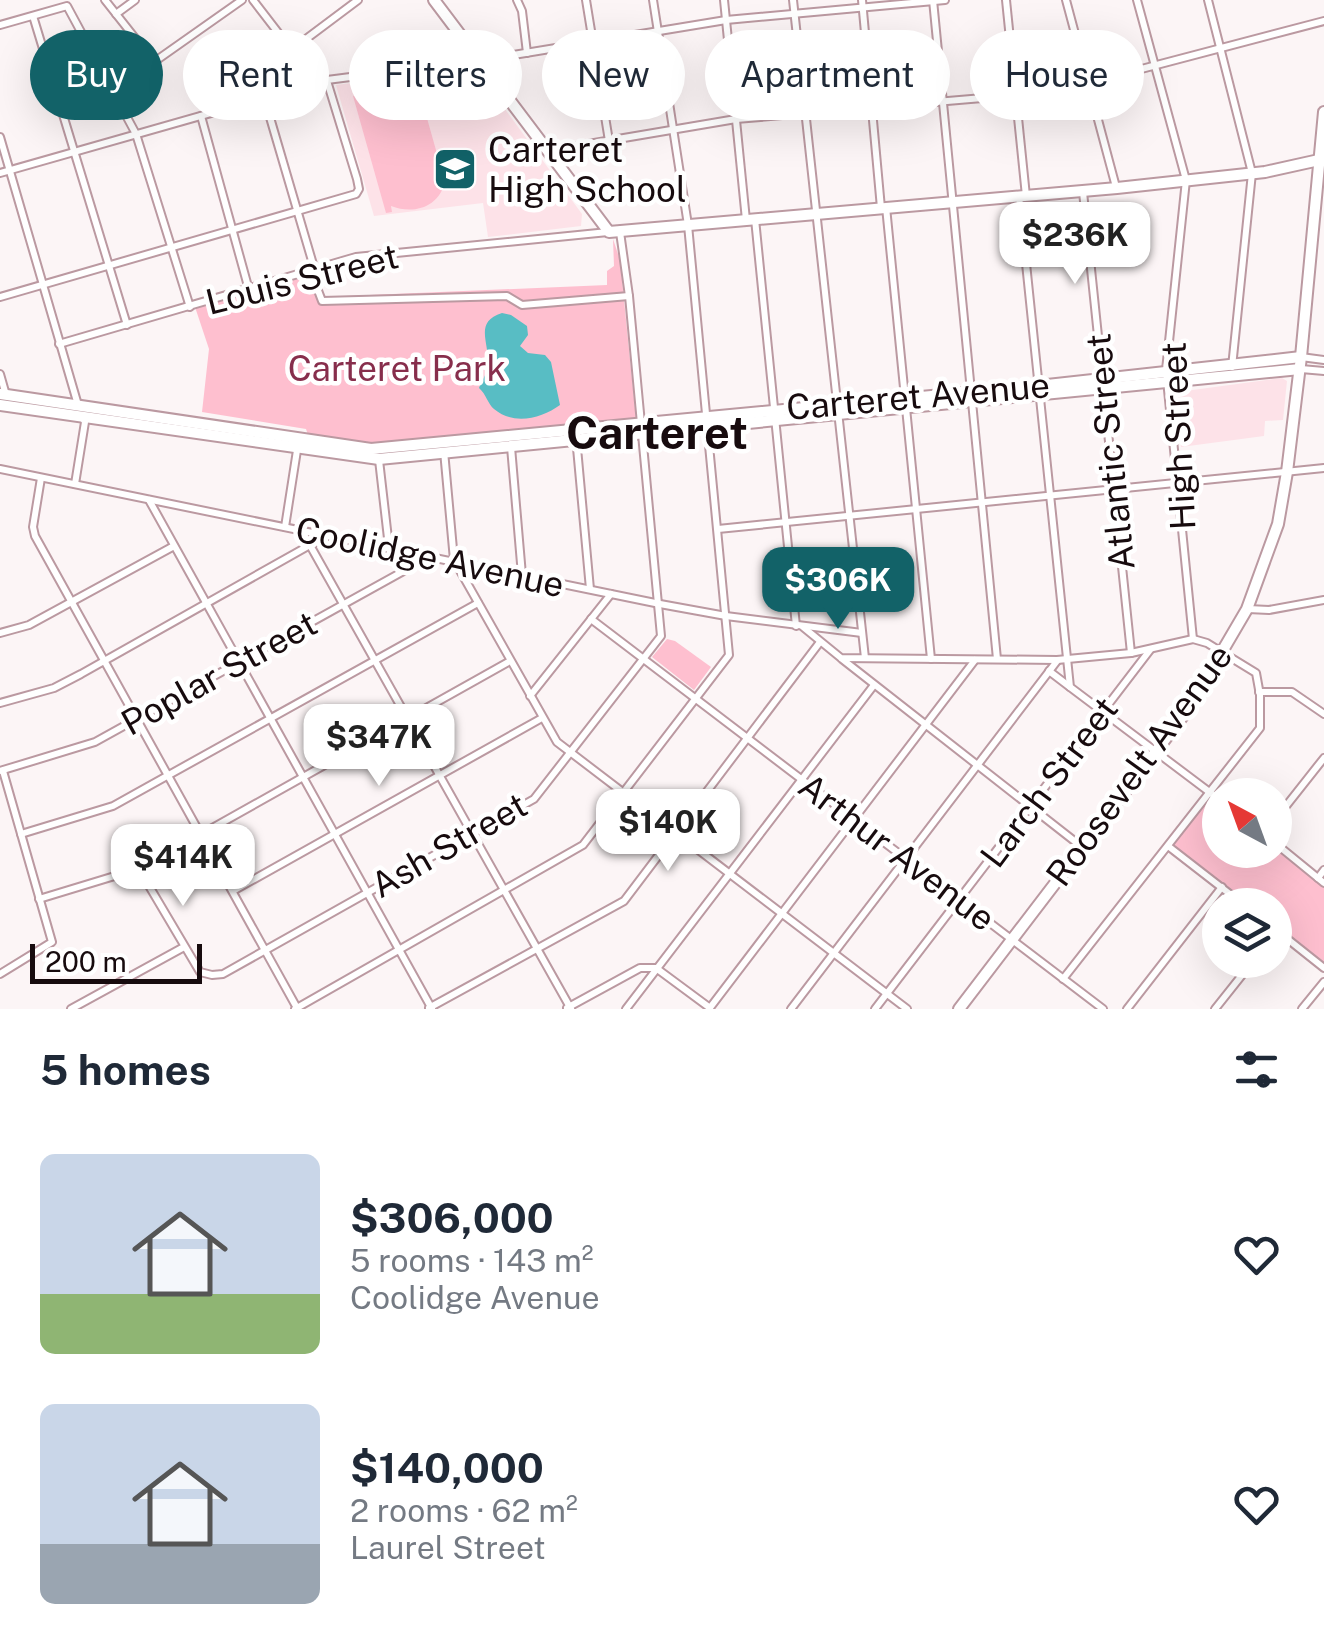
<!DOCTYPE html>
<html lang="en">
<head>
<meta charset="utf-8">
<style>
  body { margin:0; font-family:"Public Sans",sans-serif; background:#f2f2f3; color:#1f2937; height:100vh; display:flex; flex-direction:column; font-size:38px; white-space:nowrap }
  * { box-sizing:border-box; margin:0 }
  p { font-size:32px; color:#747a83 }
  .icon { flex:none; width:55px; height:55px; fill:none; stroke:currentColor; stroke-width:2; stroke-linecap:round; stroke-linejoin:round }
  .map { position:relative; height:1009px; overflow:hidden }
  .panel { display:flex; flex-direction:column; background:#fff; flex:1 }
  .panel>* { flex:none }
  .hud { position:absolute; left:30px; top:30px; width:1265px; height:90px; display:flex; gap:20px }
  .needle { width:65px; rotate:319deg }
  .controls { position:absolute; left:1202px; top:778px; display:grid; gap:20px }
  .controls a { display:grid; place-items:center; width:90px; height:90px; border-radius:50%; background:#fff; box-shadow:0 10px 40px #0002; font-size:50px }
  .scale { position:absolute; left:30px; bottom:25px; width:172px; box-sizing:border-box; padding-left:10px; border:5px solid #170b0e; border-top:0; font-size:28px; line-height:35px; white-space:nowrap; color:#170b0e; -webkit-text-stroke:8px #fff; paint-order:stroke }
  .price { position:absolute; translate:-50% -85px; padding:0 22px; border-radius:20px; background:#fff; color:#222; font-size:32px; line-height:65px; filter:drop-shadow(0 2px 5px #0008) }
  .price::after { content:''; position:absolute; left:50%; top:60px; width:30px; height:22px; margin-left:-15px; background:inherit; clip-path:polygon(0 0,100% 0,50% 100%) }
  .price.active { background:#126268; color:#fff }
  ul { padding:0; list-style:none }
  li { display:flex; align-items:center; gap:30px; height:250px; padding:0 40px }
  li span { display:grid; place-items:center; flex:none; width:280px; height:200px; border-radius:15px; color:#555 }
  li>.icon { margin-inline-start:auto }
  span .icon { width:120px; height:120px; fill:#fffc; stroke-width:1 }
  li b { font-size:42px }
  h2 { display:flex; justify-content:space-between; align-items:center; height:120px; padding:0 40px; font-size:42px }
  .pill { padding:0 35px; border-radius:45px; background:#fff; box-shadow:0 10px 40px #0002; font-size:35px; line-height:90px }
  .pill.active { background:#126268; color:#fff }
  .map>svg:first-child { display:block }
</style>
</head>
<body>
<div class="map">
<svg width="1324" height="1009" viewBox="0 0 1324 1009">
  <rect width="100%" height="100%" fill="#fcf5f6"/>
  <g fill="#fde2e8">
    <polygon points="474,67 582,214 581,226 488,237 483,203 374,216 336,85"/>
    <polygon points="1282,378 1287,381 1283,420 1265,421 1264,436 1181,447 1178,392"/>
  </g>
  <g fill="#febfcf">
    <path d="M393,82L409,85L421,97L445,182C439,207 414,215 391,206L392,212L386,213L353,96L359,95L361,101L372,89Z"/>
    <polygon points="613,239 620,260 636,419 372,445 308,435 306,429 202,412 209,349 195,307 314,271 323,297 607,285 607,271 614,266"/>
    <polygon points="667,639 675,641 711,667 694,690 652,657"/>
    <polygon points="1213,794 1220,800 1220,850 1275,850 1275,843 1324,882 1324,970 1275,931 1275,905 1242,905 1168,847"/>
  </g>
  <path fill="#58bdc4" d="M502,313L511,315L527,326L528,335L520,346L528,353L545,355L551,362L560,405C542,418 514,426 494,409C488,404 486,394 479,388C482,380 488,372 488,364C489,341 474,322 502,313Z"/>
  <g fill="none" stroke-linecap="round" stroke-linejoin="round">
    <g stroke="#bb99a1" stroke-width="10">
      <g id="street">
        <polyline points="105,0 154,62 242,0"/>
        <polyline points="253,0 290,48 300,87"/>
        <polyline points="517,0 522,11 527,53"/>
        <polyline points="586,0 609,141"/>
        <polyline points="724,0 746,220"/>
        <polyline points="793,0 865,658"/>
        <polyline points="862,0 881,208"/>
        <polyline points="933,0 997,659"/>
        <polyline points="1006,0 1026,196"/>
        <polyline points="1066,0 1116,187"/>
        <polyline points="1137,0 1186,180 1166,370 1193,639"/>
        <polyline points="1208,0 1252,173 1232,367"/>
        <polyline points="116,14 135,0"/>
        <polyline points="33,16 127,325"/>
        <polyline points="0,25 67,6 136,134 190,307"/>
        <polyline points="290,48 302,42 358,0"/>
        <polyline points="264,97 315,271"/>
        <polyline points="201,116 249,290"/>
        <polyline points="0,137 78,405"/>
        <polyline points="547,151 736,119 1054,92 1324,21"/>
        <polyline points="0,173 327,80 483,60 726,20 945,0"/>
        <polyline points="1083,192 1131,653"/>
        <polyline points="1019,196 1070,687 1220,800"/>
        <polyline points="886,207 931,659"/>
        <polyline points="755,219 796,626"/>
        <polyline points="311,272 322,301 507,296 522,305 629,296"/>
        <polyline points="0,297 356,194 359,189 357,179 327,81"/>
        <polyline points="59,344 356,257 608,232"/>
        <polyline points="1301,357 1324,360"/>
        <polyline points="1301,369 1324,371"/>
        <polyline points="0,374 6,395"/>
        <polyline points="576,437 590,589"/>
        <polyline points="511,447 522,575"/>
        <polyline points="444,451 454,560 557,742 907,1009"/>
        <polyline points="379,460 389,547"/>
        <polyline points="0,469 660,604 726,616 862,633"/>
        <polyline points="41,478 33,527 35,536 297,1008"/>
        <polyline points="75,484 85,422 82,417"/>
        <polyline points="149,500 432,1009"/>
        <polyline points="285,527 298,444"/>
        <polyline points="718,529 1324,468"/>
        <polyline points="302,531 571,1009"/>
        <polyline points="1248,609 1269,610 1324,600"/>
        <polyline points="591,619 1103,1009"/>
        <polyline points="803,627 841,658 1057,660 1131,653 1193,639 1207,643 1256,673 1260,695 1260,728 1063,979"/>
        <polyline points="0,633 29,625 174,546"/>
        <polyline points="842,659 1082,847"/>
        <polyline points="1049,671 1070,687"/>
        <polyline points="1259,692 1292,692 1324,714"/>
        <polyline points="530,696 611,594"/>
        <polyline points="0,703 54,688 81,674 326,536"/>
        <polyline points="0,771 95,742 429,557"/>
        <polyline points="1275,820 1324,758"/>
        <polyline points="21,834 113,806 478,603"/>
        <polyline points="1275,843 1324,883"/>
        <polyline points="1168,846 1244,905"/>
        <polyline points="139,869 200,972 212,975 223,974 534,799 661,636 629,296 620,232"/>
        <polyline points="1318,878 1324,870"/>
        <polyline points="233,891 542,718"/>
        <polyline points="39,899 141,868 510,661"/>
        <polyline points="1275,929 1324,968"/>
        <polyline points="0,974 52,942 3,771"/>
        <polyline points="429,1008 624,901 820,642"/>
        <polyline points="567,1008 640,968 656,968 710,1008"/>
        <polyline points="71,1009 184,947"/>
        <polyline points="295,1009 583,845 729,655 688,225 653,0"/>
        <polyline points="626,1009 874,685"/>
        <polyline points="709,1009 975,660"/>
        <polyline points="791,1009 1057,661"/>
        <polyline points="875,1009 1150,650"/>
        <polyline points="1127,1009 1222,887"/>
        <polyline points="1215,1009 1254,960"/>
        <polyline points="1302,1009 1324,982"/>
      </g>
    </g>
    <g stroke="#bb99a1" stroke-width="14">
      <g id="secondary">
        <polyline points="434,0 609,232 1117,188 1265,172 1319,160"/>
        <polyline points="0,394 371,449 1038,386 1301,357"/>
        <polyline points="0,405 379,459 1300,369"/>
        <polyline points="959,1009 1189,708 1247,609 1278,524 1287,472 1301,357 1324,112"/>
      </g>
    </g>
    <use href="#street" stroke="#fff" stroke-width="6"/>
    <use href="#secondary" stroke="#fff" stroke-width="10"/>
  </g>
  <defs>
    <g id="school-square" transform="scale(2.25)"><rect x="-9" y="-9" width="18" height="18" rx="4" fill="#126268" stroke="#fff"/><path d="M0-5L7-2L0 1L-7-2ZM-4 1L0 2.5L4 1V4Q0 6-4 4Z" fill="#fff"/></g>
  </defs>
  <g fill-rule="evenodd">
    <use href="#school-square" x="455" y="169"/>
  </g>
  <g text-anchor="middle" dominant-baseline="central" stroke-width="9" stroke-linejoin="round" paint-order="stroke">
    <g font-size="35" fill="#170b0e" stroke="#fff" text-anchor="start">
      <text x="488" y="149">Carteret<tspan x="488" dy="40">High School</tspan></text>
    </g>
    <g font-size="35" fill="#170b0e" stroke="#fff">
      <text transform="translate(302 279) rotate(-14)">Louis Street</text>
      <text transform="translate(918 396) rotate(-5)">Carteret Avenue</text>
      <text transform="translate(1178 436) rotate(-93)">High Street</text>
      <text transform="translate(1110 452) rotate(-96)">Atlantic Street</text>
      <text transform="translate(430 557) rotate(12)">Coolidge Avenue</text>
      <text transform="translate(219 673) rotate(-29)">Poplar Street</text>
      <text transform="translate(1139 765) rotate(-54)">Roosevelt Avenue</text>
      <text transform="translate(1049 782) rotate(-53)">Larch Street</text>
      <text transform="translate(449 845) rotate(-30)">Ash Street</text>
      <text transform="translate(897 852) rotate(37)">Arthur Avenue</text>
    </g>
    <g font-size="35" fill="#872e4c" stroke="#fff">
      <text x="397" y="368">Carteret Park</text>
    </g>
    <g font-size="45" font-weight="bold" fill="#170b0e" stroke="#fff">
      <text x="657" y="432">Carteret</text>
    </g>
  </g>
</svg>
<div class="controls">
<a><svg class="needle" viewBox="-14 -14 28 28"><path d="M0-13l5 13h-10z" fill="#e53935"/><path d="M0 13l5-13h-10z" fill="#747a83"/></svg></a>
<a><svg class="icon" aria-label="layers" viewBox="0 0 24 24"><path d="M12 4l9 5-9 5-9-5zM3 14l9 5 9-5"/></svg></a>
</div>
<div class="scale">200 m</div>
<b class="price" style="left:1075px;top:287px">$236K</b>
<b class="price active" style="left:838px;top:632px">$306K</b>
<b class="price" style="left:379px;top:789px">$347K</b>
<b class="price" style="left:668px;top:874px">$140K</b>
<b class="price" style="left:183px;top:909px">$414K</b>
<div class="hud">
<a class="pill active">Buy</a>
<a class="pill">Rent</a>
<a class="pill">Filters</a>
<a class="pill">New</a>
<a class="pill">Apartment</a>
<a class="pill">House</a>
</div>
</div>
<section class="panel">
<h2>5 homes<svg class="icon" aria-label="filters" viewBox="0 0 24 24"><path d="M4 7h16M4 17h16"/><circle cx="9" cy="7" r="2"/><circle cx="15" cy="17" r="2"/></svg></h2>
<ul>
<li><span style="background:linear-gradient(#c9d6e8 70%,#8fb573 0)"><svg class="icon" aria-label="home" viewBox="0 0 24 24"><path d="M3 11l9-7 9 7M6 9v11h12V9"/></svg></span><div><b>$306,000</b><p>5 rooms · 143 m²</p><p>Coolidge Avenue</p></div><svg class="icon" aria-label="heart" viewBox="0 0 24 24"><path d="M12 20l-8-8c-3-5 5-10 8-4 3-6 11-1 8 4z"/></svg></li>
<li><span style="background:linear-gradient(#c9d6e8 70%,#9aa5b1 0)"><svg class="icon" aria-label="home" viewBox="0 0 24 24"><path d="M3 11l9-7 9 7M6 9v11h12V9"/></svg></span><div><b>$140,000</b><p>2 rooms · 62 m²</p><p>Laurel Street</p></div><svg class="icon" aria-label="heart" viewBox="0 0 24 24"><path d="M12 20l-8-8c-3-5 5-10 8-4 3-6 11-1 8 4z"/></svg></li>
</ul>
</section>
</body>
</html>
